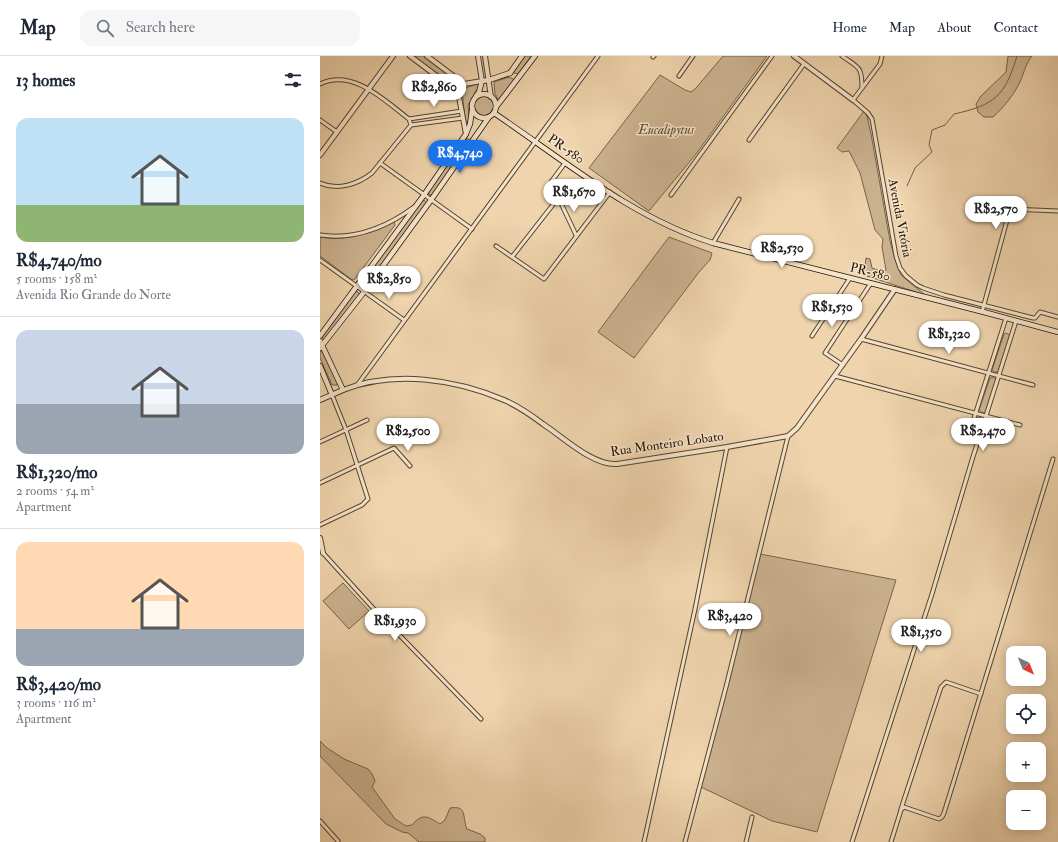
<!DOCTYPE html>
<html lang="en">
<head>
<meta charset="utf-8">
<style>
  body { margin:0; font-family:"IM FELL Double Pica",serif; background:#f6f6f7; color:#1f2937; height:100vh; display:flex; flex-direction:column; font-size:15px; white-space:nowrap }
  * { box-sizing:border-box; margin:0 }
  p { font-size:13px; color:#747a83 }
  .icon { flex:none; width:22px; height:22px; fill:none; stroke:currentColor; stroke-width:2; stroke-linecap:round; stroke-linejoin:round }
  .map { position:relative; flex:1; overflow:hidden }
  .side { display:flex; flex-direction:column; background:#fff; width:320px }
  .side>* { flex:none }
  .needle { width:26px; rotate:137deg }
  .tools { position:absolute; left:686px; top:590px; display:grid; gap:8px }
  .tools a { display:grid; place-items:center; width:40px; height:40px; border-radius:8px; background:#fff; box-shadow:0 2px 10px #0003; font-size:20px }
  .price { position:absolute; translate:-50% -34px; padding:0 9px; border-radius:14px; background:#fff; color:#222; font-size:13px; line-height:26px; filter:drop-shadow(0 1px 2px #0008) }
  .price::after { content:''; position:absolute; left:50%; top:24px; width:12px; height:9px; margin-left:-6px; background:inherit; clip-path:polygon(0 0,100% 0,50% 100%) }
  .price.current { background:#1a73e8; color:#fff }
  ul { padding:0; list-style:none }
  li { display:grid; align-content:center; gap:8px; height:212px; padding:0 16px }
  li+li { border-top:1px solid #e0e1e3 }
  li span { display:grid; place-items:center; height:124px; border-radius:12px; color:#555 }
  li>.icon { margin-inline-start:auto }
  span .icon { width:72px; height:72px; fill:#fffc; stroke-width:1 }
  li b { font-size:17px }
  h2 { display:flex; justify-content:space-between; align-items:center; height:48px; padding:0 16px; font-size:17px }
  header { display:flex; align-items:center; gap:24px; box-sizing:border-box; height:56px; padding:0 20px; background:#fff; border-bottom:1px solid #e0e1e3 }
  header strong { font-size:19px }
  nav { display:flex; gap:22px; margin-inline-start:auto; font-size:14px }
  .search { width:280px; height:36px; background:#f6f6f7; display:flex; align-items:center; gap:10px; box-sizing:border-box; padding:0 14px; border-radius:12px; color:#747a83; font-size:15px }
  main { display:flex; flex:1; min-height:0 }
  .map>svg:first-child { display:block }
</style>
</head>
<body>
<header>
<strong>Map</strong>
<div class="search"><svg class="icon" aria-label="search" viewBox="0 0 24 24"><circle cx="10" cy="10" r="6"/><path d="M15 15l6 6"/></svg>Search here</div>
<nav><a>Home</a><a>Map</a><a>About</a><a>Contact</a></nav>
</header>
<main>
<section class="side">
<h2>13 homes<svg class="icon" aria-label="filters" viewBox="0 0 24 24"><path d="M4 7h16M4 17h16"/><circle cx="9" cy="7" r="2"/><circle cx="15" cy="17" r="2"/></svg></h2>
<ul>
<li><span style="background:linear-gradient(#bfe0f5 70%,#8fb573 0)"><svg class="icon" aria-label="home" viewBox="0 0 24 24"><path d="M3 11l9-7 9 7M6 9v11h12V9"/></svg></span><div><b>R$4,740/mo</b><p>5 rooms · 158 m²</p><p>Avenida Rio Grande do Norte</p></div></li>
<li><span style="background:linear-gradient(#c9d6e8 60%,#9aa5b1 0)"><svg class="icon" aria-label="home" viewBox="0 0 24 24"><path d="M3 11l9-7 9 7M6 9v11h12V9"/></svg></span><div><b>R$1,320/mo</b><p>2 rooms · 54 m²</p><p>Apartment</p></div></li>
<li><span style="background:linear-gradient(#ffd9b3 70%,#9aa5b1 0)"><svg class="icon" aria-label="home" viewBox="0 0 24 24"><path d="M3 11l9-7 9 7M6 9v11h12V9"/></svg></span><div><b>R$3,420/mo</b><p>3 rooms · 116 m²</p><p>Apartment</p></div></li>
</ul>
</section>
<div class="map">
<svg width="738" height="786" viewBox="0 0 738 786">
  <rect width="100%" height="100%" fill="#efd4ad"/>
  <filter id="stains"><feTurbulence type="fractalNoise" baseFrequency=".005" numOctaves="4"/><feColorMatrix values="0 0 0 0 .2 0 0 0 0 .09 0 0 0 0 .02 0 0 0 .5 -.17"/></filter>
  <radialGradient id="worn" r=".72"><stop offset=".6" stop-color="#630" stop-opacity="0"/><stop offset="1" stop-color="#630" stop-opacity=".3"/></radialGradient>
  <g fill="#ccb390" stroke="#76644a">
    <polygon points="94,0 104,0 136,24 138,28 133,29"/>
    <polygon points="204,0 211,0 198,18 194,17 193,15"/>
    <polygon points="403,0 447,0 376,98 329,155 269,112 340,19 365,34 371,36 376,32"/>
    <path d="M688,0H712C706,7 704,17 700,26C693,40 684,51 673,61H664L658,56L656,48L661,40L686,16Z"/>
    <polygon points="189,21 195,24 179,45 175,38 174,26"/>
    <polygon points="158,28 159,30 148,49 149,62 146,71 142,35 145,32"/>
    <circle cx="163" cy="51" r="11"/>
    <polygon points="544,55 547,60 551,78 570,185 576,206 581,219 605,239 544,219 546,202 550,203 552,212 563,216 566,214 562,191 563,183 555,174 540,117 529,95 522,96 517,92"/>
    <polygon points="147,82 151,85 113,139 109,139 109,134"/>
    <polygon points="104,144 107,147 46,230 42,230 41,227 102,145"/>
    <path d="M74,166L75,169L35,223L33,224L31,223L0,200V181C26,186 50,176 74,166Z"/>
    <polygon points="349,181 392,197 390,204 379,216 314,302 278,276"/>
    <polygon points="34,235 38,236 39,239 4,284 2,281"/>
    <polygon points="686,277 690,279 678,316 674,316 672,314 684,278"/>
    <polygon points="0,295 3,295 18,327 17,329 12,329 0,302"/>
    <polygon points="672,321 676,323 666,356 663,357 659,354 670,322"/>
    <polygon points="658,361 661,362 663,364 658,380 656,381 653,380 652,377"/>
    <polygon points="440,498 576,524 497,776 452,765 381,731"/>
    <polygon points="23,527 49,555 29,573 3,545"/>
    <path d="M0,685L7,692L24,703L48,713L52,718L55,725L52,731L75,763L86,770L92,769C103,756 108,761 120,768L125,764L130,752C148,749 142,762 147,773L160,778L165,782V786H99L88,777L82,776L66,768L0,700Z"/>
  </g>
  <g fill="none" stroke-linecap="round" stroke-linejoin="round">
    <path stroke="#736046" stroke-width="1" d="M587,130L595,112L612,96L609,89L612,74L625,69L634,58C675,49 685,40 697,0"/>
    <g stroke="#54442e" stroke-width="5">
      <g id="minor">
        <path d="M522,0C539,12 542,10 542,32"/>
        <polyline points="562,0 560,8 533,44 548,57 552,63 576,200 580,212 586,220 597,229 603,232 624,239 713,262 715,262 720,256 738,261"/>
        <polyline points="333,1 334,0"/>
        <polyline points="359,20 373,0"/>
        <path d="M0,28C33,12 65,45 89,63L91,69L52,117C38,128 18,135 0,127"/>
        <polyline points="89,63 142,55"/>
        <polyline points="0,64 17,76"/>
        <polyline points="91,69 143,62"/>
        <polyline points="429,84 484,8"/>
        <polyline points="60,107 152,173"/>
        <polyline points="245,107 231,126 256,179"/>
        <polyline points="351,139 452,0"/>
        <path d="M0,179C34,184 67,171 94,151"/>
        <polyline points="393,187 419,143"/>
        <polyline points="176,190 224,223 290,136"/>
        <polyline points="192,201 239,141"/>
        <polyline points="0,204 84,264"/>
        <polyline points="662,256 690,153 738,155"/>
        <polyline points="492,280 530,222"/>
        <polyline points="541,283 713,329"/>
        <polyline points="523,309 505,297 551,227"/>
        <polyline points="515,320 700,369"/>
        <polyline points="38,328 278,0"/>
        <polyline points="659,384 648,381 686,262"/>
        <polyline points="0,386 47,364"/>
        <polyline points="0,427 74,392 90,410"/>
        <polyline points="0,469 42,449 48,443 26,374 12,339"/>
        <polyline points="3,497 53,552 161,663"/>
        <polyline points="581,753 621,631 626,626 661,638"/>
        <polyline points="0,765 18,785"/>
        <polyline points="324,786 375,553 407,391"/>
        <polyline points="365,786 406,631 468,380"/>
        <polyline points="426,786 432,761"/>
        <polyline points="532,786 612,538 652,404 696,265"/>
        <polyline points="571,786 581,754 584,751 619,763 622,761 624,757 733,403"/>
      </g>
    </g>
    <g stroke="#54442e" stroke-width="6">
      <g id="tertiary">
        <polyline points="90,0 138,36"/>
        <polyline points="107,0 144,28"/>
        <polyline points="165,0 171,41"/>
        <polyline points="474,0 533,44"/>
        <polyline points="144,28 162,25 158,0"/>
        <polyline points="138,36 146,78"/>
        <polyline points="0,99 73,0"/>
        <path d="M23,334C74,314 135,323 184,344C198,350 211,359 223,368C243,381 273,410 297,408L407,391L468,380L477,372L541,283L575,233"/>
        <polyline points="0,482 3,497"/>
      </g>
    </g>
    <g stroke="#211403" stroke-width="6">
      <g id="secondary">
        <polyline points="190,17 202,0"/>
        <circle cx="164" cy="50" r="12"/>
        <polyline points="156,40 159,36 162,25 169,24 190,17"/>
        <polyline points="176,51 215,0"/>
        <path d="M174,57C244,104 312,162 393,187L656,254L738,276"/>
        <polyline points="0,280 104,139 146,78 150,68 152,54"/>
        <polyline points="0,285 23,334 0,344"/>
        <polyline points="0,292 44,236 111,144 169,61"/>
        <polyline points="0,310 12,339"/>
      </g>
    </g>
    <use href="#minor" stroke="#f5e3ca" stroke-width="3"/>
    <use href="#tertiary" stroke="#f5e3ca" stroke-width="4"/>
    <use href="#secondary" stroke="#f5e3ca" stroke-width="4.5"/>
  </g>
  <g text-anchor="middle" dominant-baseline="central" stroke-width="3" stroke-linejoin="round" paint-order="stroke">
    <g font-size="13" font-style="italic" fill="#5d4c34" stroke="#f5e3ca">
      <text x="346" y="74">Eucalipytus</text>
    </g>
    <g font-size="13" fill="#211403" stroke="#f5e3ca">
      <text transform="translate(246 93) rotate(35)">PR-580</text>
      <text transform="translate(580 162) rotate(79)">Avenida Vitória</text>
      <text transform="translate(550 216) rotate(14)">PR-580</text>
      <text transform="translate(347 388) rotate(-8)">Rua Monteiro Lobato</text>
    </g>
  </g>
  <rect width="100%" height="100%" filter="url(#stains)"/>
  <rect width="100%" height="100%" fill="url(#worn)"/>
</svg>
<div class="tools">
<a><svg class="needle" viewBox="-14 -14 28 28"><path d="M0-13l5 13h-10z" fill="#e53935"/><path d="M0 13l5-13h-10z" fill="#747a83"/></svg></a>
<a><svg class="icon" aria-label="locate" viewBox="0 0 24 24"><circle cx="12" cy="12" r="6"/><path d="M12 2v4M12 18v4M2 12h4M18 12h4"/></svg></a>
<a>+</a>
<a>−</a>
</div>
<b class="price" style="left:114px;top:52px">R$2,860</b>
<b class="price current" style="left:140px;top:118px">R$4,740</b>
<b class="price" style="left:254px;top:157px">R$1,670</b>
<b class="price" style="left:676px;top:174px">R$2,570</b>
<b class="price" style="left:462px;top:213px">R$2,530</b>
<b class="price" style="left:69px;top:244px">R$2,850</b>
<b class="price" style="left:512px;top:272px">R$1,530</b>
<b class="price" style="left:629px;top:299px">R$1,320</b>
<b class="price" style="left:88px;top:396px">R$2,500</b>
<b class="price" style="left:663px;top:396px">R$2,470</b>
<b class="price" style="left:410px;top:581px">R$3,420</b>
<b class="price" style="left:75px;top:586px">R$1,930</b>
<b class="price" style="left:601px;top:597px">R$1,350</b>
</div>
</main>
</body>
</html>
